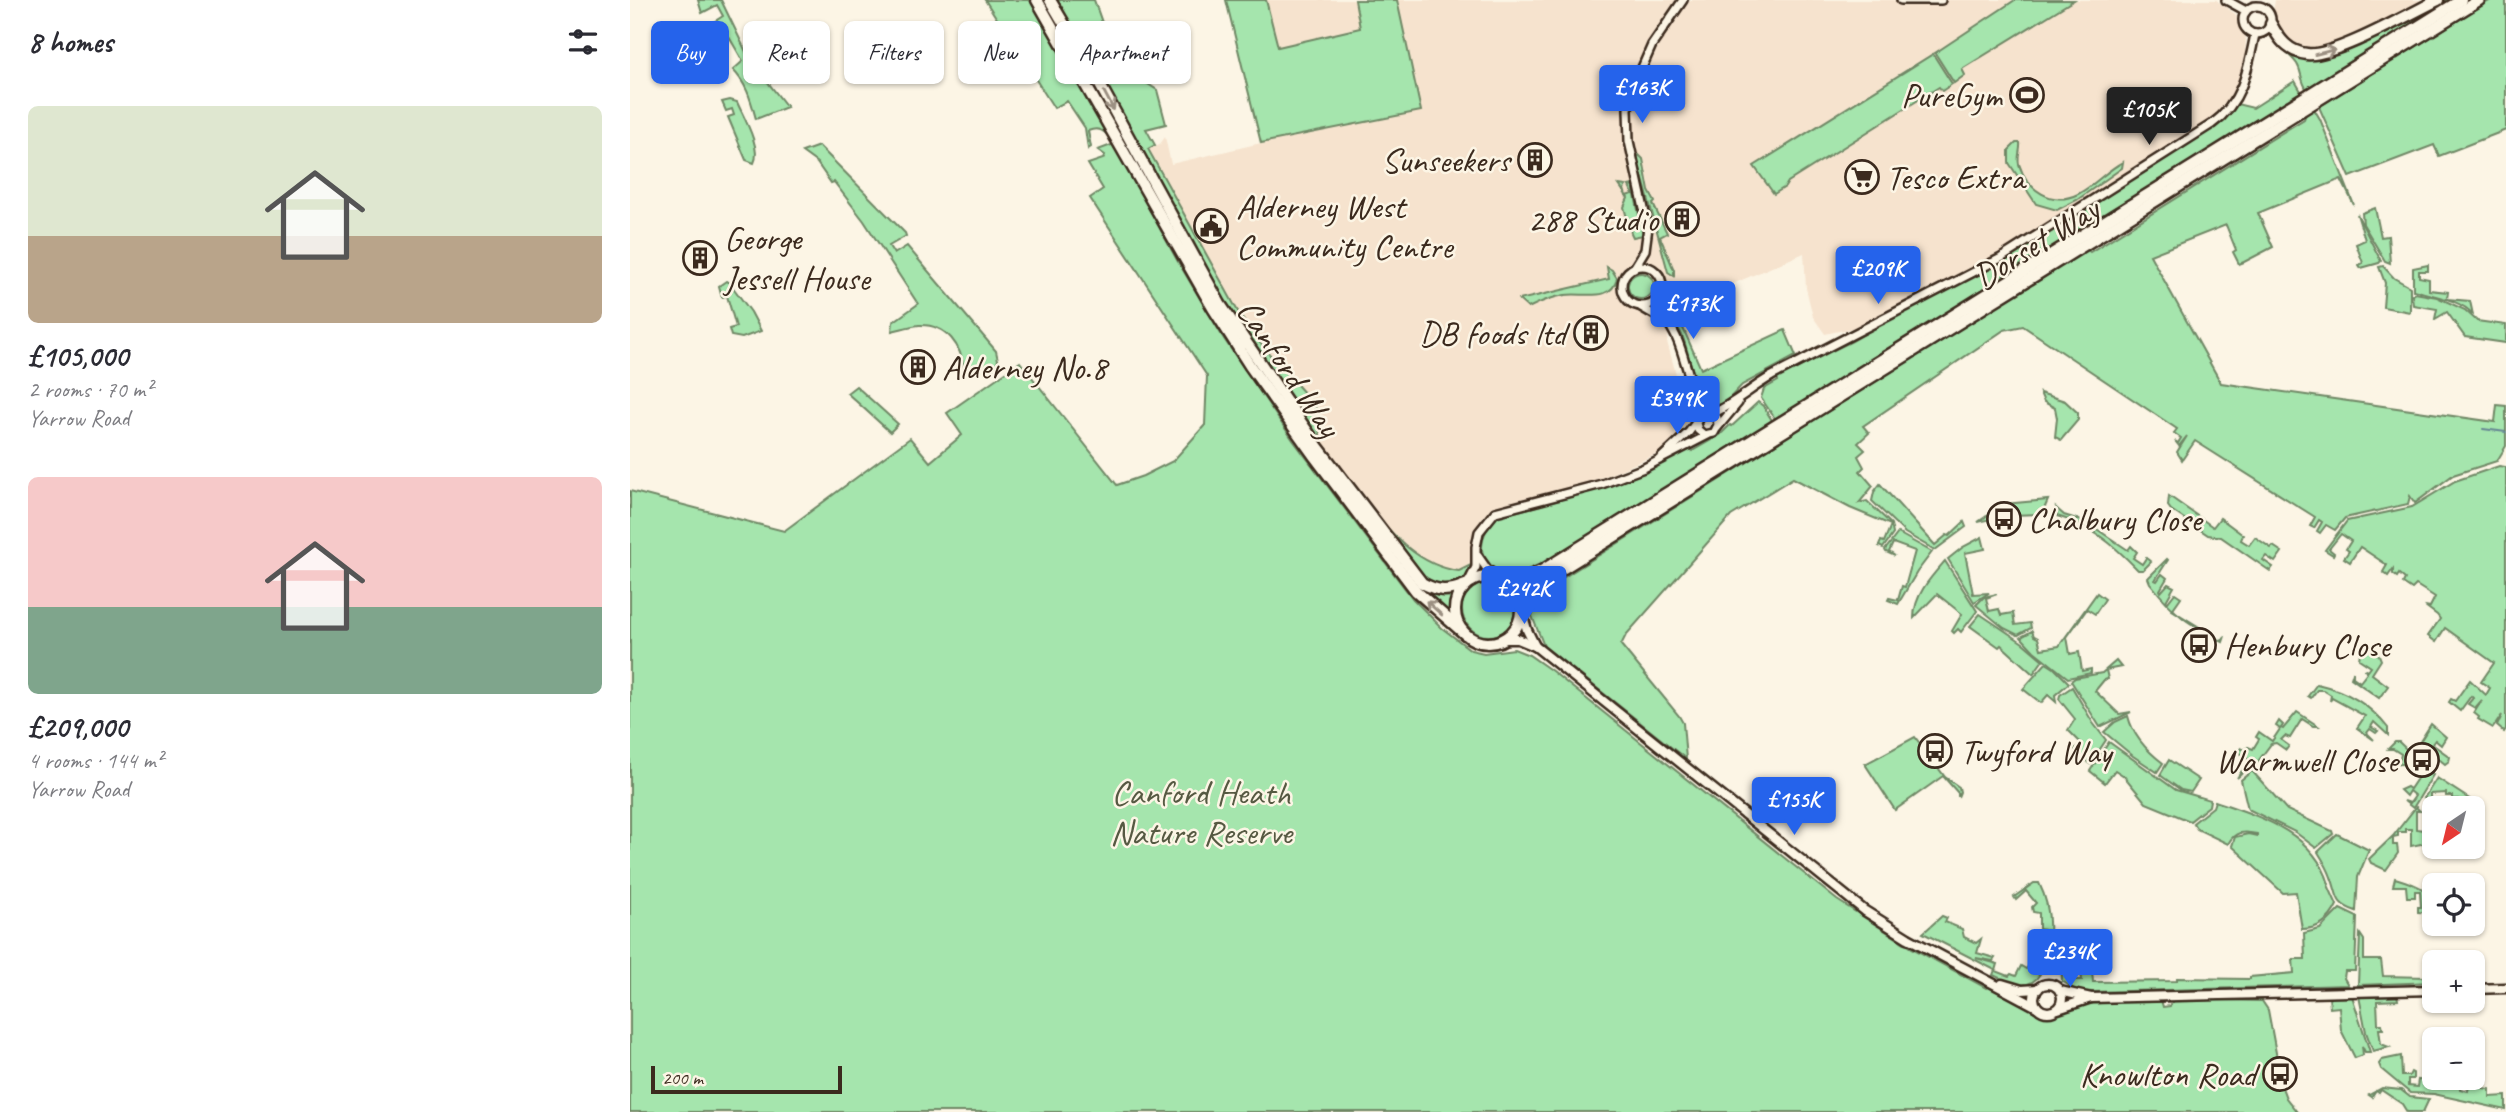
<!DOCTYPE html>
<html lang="en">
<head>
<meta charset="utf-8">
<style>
  body { margin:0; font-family:Caveat,sans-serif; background:#f2f2f3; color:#2b2b33; height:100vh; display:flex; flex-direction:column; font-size:26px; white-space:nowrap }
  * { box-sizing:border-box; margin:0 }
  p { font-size:23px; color:#7c7c81 }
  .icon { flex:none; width:38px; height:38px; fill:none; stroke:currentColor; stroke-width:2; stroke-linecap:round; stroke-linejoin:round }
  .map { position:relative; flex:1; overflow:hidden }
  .drawer { display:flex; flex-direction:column; background:#fff; width:630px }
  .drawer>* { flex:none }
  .banner { position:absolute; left:21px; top:21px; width:665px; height:63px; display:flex; gap:14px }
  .needle { width:46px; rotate:215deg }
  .controls { position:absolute; left:1792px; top:796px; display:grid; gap:14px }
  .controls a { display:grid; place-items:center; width:63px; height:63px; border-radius:10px; background:#fff; box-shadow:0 2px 5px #0004; font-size:35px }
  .scale { position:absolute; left:21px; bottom:18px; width:191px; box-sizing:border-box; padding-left:7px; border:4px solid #3b2a1e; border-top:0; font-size:19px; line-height:24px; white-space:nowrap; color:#3b2a1e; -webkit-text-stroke:5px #fcf5e5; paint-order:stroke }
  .price { position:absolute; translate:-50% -60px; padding:0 16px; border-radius:7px; background:#2563eb; color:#fff; font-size:23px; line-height:46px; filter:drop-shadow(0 2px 4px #0008) }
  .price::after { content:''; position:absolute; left:50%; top:42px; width:21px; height:16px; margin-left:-10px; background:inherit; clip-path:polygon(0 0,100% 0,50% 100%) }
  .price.selected { background:#222; color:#fff }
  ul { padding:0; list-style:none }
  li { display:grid; align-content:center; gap:14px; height:371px; padding:0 28px }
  li span { display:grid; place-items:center; height:217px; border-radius:10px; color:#555 }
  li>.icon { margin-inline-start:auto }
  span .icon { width:126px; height:126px; fill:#fffc; stroke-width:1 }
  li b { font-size:30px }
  h2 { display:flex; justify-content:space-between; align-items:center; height:84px; padding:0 28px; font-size:30px }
  .chip { padding:0 24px; border-radius:10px; background:#fff; box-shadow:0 2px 5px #0004; font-size:24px; line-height:63px }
  .chip.selected { background:#2563eb; color:#fff }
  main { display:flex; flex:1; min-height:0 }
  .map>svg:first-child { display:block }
</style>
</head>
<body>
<main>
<section class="drawer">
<h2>8 homes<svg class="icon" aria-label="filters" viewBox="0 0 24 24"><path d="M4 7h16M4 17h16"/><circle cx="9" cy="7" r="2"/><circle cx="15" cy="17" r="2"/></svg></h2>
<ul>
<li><span style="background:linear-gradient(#dfe7d0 60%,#b9a48a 0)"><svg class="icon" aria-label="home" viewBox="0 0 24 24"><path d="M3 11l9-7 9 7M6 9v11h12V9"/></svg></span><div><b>£105,000</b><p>2 rooms · 70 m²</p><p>Yarrow Road</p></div></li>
<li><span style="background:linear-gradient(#f6c9c9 60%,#7fa58c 0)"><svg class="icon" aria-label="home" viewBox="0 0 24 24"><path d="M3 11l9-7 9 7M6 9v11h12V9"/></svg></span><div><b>£209,000</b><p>4 rooms · 144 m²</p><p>Yarrow Road</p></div></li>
</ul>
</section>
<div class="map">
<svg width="1876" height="1112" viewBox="0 0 1876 1112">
  <rect width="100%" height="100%" fill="#fcf5e5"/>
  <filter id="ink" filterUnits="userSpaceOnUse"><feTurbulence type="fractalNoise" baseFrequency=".0143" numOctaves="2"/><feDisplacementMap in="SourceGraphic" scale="14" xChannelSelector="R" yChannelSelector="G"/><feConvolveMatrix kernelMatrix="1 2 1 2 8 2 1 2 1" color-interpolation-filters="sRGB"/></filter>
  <g filter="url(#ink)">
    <g fill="#f6e3ce">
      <polygon points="596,0 1586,0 1605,14 1613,29 1616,40 1614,67 1610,83 1597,106 1589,114 1369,254 1223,328 1195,334 1183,317 1176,288 1174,253 1045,309 1037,342 1059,420 1048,434 1027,454 986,472 954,484 884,502 867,508 854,516 843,538 844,566 831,581 819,585 803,583 795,579 692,446 685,405 634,348 611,317 518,148 530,144 535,137 541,164 631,143"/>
      <polygon points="1645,0 1796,0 1712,41 1687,50 1667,47 1659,42 1646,25 1643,13"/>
    </g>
    <g fill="#a5e5ad" stroke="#708866" stroke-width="2">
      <path d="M68,0H91L119,58L157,107L126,119C121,101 117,84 103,70L113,61L99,37L86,42L79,25L93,16L87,5L72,13Z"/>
      <path d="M355,0H400L480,137C472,130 468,127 458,131L461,147L458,149L455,128L437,101L424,108Z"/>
      <polygon points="413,0 417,0 623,357 805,593 824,595 824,618 792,593 624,365 562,265 465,88"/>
      <polygon points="420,0 464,0 480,45 492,67 527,90 536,124 516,129 525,145 518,149 611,317 634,348 685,405 692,446 589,295"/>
      <polygon points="596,0 636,0 648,47 730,28 725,0 767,0 791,111 631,143"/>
      <polygon points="1385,0 1444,0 1332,69 1335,75 1324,83 1305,53"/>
      <path d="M1815,0H1822L1677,90C1670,79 1672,72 1667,64C1659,52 1648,50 1641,34L1672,56L1758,28Z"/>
      <polygon points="1861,0 1876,0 1876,130 1809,156 1804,145 1720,177 1689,107"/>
      <polygon points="1303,54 1322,84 1312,91 1309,87 1158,182 1155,187 1144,194 1124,166"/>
      <polygon points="1665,81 1672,93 1146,420 1131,398 1134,389 1148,381 1147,378 1222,341 1280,308 1385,254 1588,123 1607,104 1623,108"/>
      <path d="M100,100L107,102C113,116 132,148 124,163L116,160L98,117L104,115L102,109L96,111L92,102Z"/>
      <polygon points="1684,109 1690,119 1724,205 1711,179 1628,213 1643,247 1614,262 1609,264 1603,252 1606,250 1596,225 1520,255 1591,383 1865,422 1867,405 1876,406 1876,446 1867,461 1823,475 1785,503 1780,496 1778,504 1715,518 1705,530 1696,525 1690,533 1687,531 1692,522 1689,520 1684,528 1680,526 1685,517 1565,441 1552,460 1547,452 1557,436 1549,446 1545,441 1548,443 1551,438 1544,433 1547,429 1393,326 1374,330 1233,426 1239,433 1228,443 1235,450 1228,456 1234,467 1230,471 1243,486 1229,503 1237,501 1261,524 1263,534 1253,548 1249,546 1251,541 1254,542 1261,525 1220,508 1163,478 1101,516 996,635 991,645 1049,716 1053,723 1056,759 914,646 902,616 905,603 931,579 1457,249 1460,252 1674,119 1676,114"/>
      <path d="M1386,143H1390C1391,150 1387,157 1389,164C1397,190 1422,207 1448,194C1465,185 1477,170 1493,162L1492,168L1447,200L1427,210L1406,204L1379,163V150Z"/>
      <polygon points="484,144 547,260 594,339 663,440 783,599 812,628 841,650 854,653 884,649 899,655 922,671 1207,900 1282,948 1356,988 1358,985 1406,1012 1421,1016 1452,1004 1531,1000 1533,1007 1540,1006 1544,999 1632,1001 1638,1010 1649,1069 1644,1057 1641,1058 1656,1098 1667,1112 0,1112 0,491 154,531 280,438 300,462 332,435 317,413 390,362 487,485 513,476 543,461 575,425 577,376 460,198 473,189 458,164 473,159 475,155 468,150"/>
      <path d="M189,146L275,233L276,236L259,246L264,254L277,246L366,351L368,360L364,370L334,371C332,346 317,324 289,325C280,326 271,329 262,331L263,322L288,304L234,221L204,182L201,183L187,163L172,152Z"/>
      <polygon points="1009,155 1013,159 1019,191 1025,202 1023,204 1037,233 1030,237 1044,270 1044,276 1038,272 1007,157"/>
      <polygon points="989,185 996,186 994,189 996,196 1003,194 999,186 1003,185 1013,235 1003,237 1001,233 994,207 998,198"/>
      <polygon points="1745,208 1751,237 1758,236 1760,263 1755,261 1733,224 1732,213"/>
      <polygon points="1727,214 1751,261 1749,263 1731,268 1729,265 1733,263 1726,244 1735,240"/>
      <path d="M1798,265V271H1789V277L1799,279V290L1818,292L1817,299L1840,301L1843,315C1833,300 1800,295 1783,290V268Z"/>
      <polygon points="1753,266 1764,278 1780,287 1780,312 1753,307 1755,283 1749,267"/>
      <path d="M977,267L982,270L987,278C982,303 953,292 935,295C922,297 910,302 898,308L889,300L979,279Z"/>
      <circle cx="1011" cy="286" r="13"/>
      <polygon points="96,281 99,282 121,312 131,331 112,338 101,336 99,329 106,327 97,296 92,297 89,286"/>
      <polygon points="1785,293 1807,297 1835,310 1847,321 1876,325 1876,343 1835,337 1817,312 1805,319 1807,309 1783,305 1782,295"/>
      <path d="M1042,294L1045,310L1071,369L1155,330L1166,356L1112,385L1094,404L1082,405C1062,389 1061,357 1052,335C1046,322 1035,316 1036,301Z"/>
      <polygon points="226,386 268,424 260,432 217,393"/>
      <polygon points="1410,393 1435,401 1448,413 1448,420 1431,440 1425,437 1427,418 1425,408 1414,402"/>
      <path d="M1128,402L1133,406L1143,422L905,570C893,574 880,577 868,571C844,561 850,530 867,517L968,489L1061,449L1062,451L1090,435L1100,425L1102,426Z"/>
      <polygon points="1869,466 1876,467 1876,729 1874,732 1867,726 1872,715 1863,728 1848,719 1849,717 1844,713 1852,700 1845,708 1838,704 1843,698 1841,696 1830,711 1819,702 1821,699 1825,701 1840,680 1856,695 1860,688 1851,682 1864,663 1815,628 1806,642 1798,636 1810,619 1807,615 1795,606 1800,607 1805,597 1786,585 1782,589 1773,583 1775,579 1769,574 1767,577 1763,574 1763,569 1758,576 1753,572 1757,565 1730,547 1720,562 1714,558 1719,551 1716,549 1721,541 1711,534 1699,549 1704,553 1703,555 1695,550 1717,521 1782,507 1825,481"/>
      <polygon points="1250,484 1305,545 1317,535 1319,536 1334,522 1336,527 1305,550 1275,533 1242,501 1244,492"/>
      <path d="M728,494C756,526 783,565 829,571L841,565L843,559C845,585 813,589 795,579Z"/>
      <polygon points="1539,496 1583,527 1590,518 1613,535 1611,540 1619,545 1625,537 1641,548 1643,546 1652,552 1645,562 1636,556 1633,560 1643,567 1640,571 1591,537 1578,535 1541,510 1538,506"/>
      <polygon points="1418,500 1412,514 1380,515 1348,522 1374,504"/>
      <path d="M1426,508L1434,515L1456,522L1498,550L1501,546L1507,552L1503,558L1512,564L1516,558L1521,562L1513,570H1508C1482,543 1463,527 1427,516Z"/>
      <polygon points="1268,533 1302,552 1287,572 1268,604 1258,600 1259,598 1268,600 1272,586 1275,587 1285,551 1263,543 1259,552 1265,556 1256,552 1255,550"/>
      <polygon points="1352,537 1355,549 1335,553 1343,594 1359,593 1344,602 1318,559 1333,547"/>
      <path d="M1537,559L1538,560L1525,580L1527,581L1532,574L1537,578L1530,590L1531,592L1538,584L1544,587L1536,601L1538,602L1545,593L1551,597L1542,610L1592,641L1595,636L1593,642C1556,622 1546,616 1520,583L1518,578Z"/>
      <path d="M1315,561L1347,611L1331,632L1328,629L1324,633L1322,631L1332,614L1307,594L1284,618C1284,595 1301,577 1315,561Z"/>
      <circle cx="859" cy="609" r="27"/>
      <polygon points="1467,593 1475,599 1465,614 1457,609 1437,637 1440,654 1449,652 1452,671 1461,669 1461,673 1438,678 1404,651 1391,637 1402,631 1404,636 1408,638 1411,649 1429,646"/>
      <polygon points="1367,594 1356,598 1359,611 1369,609 1371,615 1383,613 1385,625 1400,623 1401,628 1388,635 1374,628 1346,605 1354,597"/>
      <polygon points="1350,614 1393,643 1413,660 1403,674 1371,645 1369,647 1340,626"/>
      <polygon points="1735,646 1749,655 1751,660 1742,674 1758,686 1749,698 1721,678 1723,672 1723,677 1730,682 1737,673 1734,669 1738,671 1741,667 1729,659 1731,647"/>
      <polygon points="1486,661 1491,667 1476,670 1478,679 1474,680 1465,691 1489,714 1501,712 1470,727 1441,681 1445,678 1472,673"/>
      <polygon points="1416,663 1424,668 1439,683 1425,695 1426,702 1418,695 1411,703 1393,689"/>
      <path d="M1687,684C1717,691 1739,704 1758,728V735L1744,722L1741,727L1748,731L1746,733L1740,729L1737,733L1744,740L1727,728L1735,716L1702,698L1700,701L1701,695L1693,690H1687L1681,698L1678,696Z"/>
      <polygon points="1442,687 1463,723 1476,740 1460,764 1444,750 1451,743 1438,730 1445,719 1429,699 1430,695"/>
      <polygon points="1667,712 1688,726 1683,726 1672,719 1660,738 1655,736 1651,740 1659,746 1656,750 1646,743 1641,744 1623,768 1620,766 1607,778 1619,760 1609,752 1611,748 1615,750 1618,747 1623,749 1629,739 1626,737 1629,732 1642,741 1650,729 1646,726 1649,721 1653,725 1651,728 1653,729"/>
      <path d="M1498,716C1503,736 1517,751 1533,763L1527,772L1503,756L1474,732L1485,722Z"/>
      <polygon points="1801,724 1816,737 1811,745 1805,740 1802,744 1820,757 1819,761 1815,764 1789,743"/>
      <polygon points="1285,737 1315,777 1329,787 1330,792 1328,797 1328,793 1313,776 1265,810 1235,764"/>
      <polygon points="1479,742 1546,790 1580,800 1579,806 1560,821 1516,803 1494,776 1485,770 1475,783 1460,771"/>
      <polygon points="1765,742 1769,742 1803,775 1783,808 1774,801 1780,803 1785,796 1779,791 1776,796 1770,790 1777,787 1780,789 1788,777 1783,768 1769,763 1771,754 1763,749 1758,749"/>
      <polygon points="1539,760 1569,780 1561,792 1551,790 1530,775"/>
      <polygon points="1622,771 1657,810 1702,831 1703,834 1686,848 1665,832 1618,809 1611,780"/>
      <polygon points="1807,778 1850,806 1843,828 1843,808 1839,808 1839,804 1829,805 1829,799 1822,799 1822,796 1816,796 1816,793 1800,794 1800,801 1794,798"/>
      <path d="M1585,801C1631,817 1683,832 1699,884L1698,885L1707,905C1700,920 1688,929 1672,929L1666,892L1653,893L1602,846L1605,837L1618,834L1627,836V834C1613,831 1605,831 1598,844L1567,829L1563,823L1583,807Z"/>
      <polygon points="1786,807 1790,811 1786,811 1786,829 1793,830 1796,843 1781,846 1781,829 1775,829 1775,832 1768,832 1768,836 1763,837 1763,845 1767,845 1768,853 1756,870 1741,863 1739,859 1763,836"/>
      <path d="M1707,834L1739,850L1728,877L1726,911C1703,903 1709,896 1701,877C1698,868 1693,860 1688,852Z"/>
      <path d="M1765,878C1785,884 1804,889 1804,913L1788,912V907H1791L1790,891H1785V897H1777L1776,886H1763Z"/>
      <path d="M1404,883H1409C1424,913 1421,943 1410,974C1398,993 1379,982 1363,975L1365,970L1293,933L1312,916L1317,918L1315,922L1332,929L1334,937L1346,943L1351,939L1347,953L1365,958L1363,961L1346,958L1368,964L1366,971L1379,976L1381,974L1386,976L1391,966L1396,969L1398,967L1407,943L1401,940L1402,935L1409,934V931L1415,932L1416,930L1409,929V913L1403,912L1402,907L1406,903L1396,891L1386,900L1384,897Z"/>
      <path d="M1710,909L1727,917L1725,971H1715L1714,978L1718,985L1462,992L1446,990L1432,981L1431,956L1435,931C1435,946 1430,968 1442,980V974H1444L1445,980H1452L1451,971H1462L1463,982L1547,981V978L1620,979V977L1664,973L1663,959H1675L1674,933L1690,929Z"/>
      <polygon points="1730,934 1734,940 1734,960 1751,960 1753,976 1798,977 1799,968 1804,968 1804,982 1728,985"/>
      <polygon points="1767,994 1768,1000 1747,1001 1748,1024 1752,1024 1753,1029 1749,1029 1751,1044 1759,1047 1743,1051 1736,1032 1729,996"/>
      <polygon points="1722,996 1740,1052 1735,1052 1732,1046 1733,1055 1725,1058 1711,1030 1709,1007 1700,1008 1699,997"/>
      <polygon points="1771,1056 1772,1076 1779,1076 1781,1072 1783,1073 1783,1079 1778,1079 1778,1086 1787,1087 1788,1080 1810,1083 1830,1082 1830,1089 1838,1091 1839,1086 1860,1089 1860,1097 1876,1096 1876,1110 1804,1094 1780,1093 1751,1069 1749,1064 1752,1060"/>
      <polygon points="1752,1088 1771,1090 1780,1097 1799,1099 1793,1112 1777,1112 1772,1104 1751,1090 1749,1093 1746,1091 1742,1097 1739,1095"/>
    </g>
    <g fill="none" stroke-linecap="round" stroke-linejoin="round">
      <polyline stroke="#658693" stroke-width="2" points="1853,429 1876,432"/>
      <g stroke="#3b2a1e" stroke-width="12">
        <g id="tertiary">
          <polyline points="1271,0 1311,0"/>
          <polyline points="1596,0 1616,11"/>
          <circle cx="1627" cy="20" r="14"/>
          <circle cx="1012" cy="286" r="20"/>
          <polyline points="1004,268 1015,250 1018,227 999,141 998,109 1001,93 1022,45 1053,0"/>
          <path d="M1027,299C1031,314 1041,325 1047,339C1058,364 1059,394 1081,413"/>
          <polyline points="1011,307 1037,322"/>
          <polyline points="1058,380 1066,421"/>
          <path d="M1082,414C1105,403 1121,388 1142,376L1371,258L1582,124C1613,102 1618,69 1625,34"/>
          <polyline points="1087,428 1108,403"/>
          <polyline points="1032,457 1059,432 1072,414 1082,414 1087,418 1088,425 1084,433 1074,435 1068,430 1066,423"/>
          <polyline points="848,556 857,569 867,577"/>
          <polyline points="838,583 846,567 846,547 849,532 865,512 972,484 1014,468 1078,435"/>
        </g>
      </g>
      <g stroke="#3b2a1e" stroke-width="13">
        <g id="secondary">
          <polyline points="892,612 897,630 905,646"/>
          <polyline points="875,639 888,639 905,646 1235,911 1278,938 1407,1007"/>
          <polyline points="1372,984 1392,990 1408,989"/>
          <circle cx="1418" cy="998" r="14"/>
          <polyline points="1843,989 1876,988"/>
          <polyline points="1430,991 1461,998"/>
          <polyline points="1428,1009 1461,998 1804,990"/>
        </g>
      </g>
      <g stroke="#3b2a1e" stroke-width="15">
        <g id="trunk">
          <polyline points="407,0 583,308 620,366 685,457 786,591 835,634"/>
          <path d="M420,0L469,83L590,304L688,447L792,583C808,592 818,592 835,585"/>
          <path d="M1641,24C1649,39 1658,52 1677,54C1702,58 1781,13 1808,0"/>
          <circle cx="858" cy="610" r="33"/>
          <polyline points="875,581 898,577 913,570 1831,0"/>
          <polyline points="892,606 901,590 908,584 1849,0"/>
        </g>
      </g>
      <use href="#tertiary" stroke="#fcf5e5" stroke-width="7"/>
      <use href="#secondary" stroke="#fcf5e5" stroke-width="8"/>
      <use href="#trunk" stroke="#fcf5e5" stroke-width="10"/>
    </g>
    <defs><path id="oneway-shaft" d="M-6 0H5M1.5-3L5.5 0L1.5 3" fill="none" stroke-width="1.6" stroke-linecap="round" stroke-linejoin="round" transform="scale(1.75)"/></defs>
    <g stroke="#9c9082">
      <use href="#oneway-shaft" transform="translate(1695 52) rotate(-14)"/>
      <use href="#oneway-shaft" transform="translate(479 101) rotate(62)"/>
      <use href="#oneway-shaft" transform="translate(804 608) rotate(-138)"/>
    </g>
  </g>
  <defs>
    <g id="stadium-ring" transform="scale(1.75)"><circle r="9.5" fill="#fcf5e5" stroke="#3b2a1e" stroke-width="1.5"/><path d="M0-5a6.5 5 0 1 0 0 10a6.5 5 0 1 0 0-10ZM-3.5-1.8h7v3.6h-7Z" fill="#3b2a1e"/></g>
    <g id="building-ring" transform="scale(1.75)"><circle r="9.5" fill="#fcf5e5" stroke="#3b2a1e" stroke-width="1.5"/><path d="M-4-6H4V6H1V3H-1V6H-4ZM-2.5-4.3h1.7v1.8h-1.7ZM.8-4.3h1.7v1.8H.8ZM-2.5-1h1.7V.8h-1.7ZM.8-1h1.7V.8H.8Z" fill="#3b2a1e"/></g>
    <g id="supermarket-ring" transform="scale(1.75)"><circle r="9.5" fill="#fcf5e5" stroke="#3b2a1e" stroke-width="1.5"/><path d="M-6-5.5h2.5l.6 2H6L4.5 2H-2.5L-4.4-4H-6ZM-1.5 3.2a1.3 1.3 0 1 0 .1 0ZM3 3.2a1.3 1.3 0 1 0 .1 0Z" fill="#3b2a1e"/></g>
    <g id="civic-ring" transform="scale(1.75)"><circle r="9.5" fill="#fcf5e5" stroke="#3b2a1e" stroke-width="1.5"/><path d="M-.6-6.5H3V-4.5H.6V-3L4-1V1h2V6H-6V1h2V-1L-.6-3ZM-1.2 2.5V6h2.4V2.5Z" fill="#3b2a1e"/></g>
    <g id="bus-ring" transform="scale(1.75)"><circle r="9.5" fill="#fcf5e5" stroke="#3b2a1e" stroke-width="1.5"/><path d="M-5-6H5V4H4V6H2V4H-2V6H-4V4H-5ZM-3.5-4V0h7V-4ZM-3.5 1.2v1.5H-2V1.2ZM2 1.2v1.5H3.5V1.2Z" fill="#3b2a1e"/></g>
  </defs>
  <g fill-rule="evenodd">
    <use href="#stadium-ring" x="1397" y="95"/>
    <use href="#building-ring" x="905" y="160"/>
    <use href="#supermarket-ring" x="1232" y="177"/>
    <use href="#building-ring" x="1052" y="219"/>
    <use href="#civic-ring" x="581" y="226"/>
    <use href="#building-ring" x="70" y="258"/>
    <use href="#building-ring" x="961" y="333"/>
    <use href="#building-ring" x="288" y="367"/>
    <use href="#bus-ring" x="1374" y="519"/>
    <use href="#bus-ring" x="1569" y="645"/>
    <use href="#bus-ring" x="1305" y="751"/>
    <use href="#bus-ring" x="1792" y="760"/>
    <use href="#bus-ring" x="1650" y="1074"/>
  </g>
  <g text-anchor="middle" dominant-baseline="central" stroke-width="5" stroke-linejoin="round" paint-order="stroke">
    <g font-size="35" fill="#3b2a1e" stroke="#fcf5e5" text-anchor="start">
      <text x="1372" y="95" text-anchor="end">PureGym</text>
      <text x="880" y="160" text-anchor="end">Sunseekers</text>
      <text x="1256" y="177">Tesco Extra</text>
      <text x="606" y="206">Alderney West<tspan x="606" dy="40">Community Centre</tspan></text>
      <text x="1028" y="219" text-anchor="end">288 Studio</text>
      <text x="94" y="238">George<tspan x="94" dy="40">Jessell House</tspan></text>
      <text x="936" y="333" text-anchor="end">DB foods ltd</text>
      <text x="312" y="367">Alderney No.8</text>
      <text x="1398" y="519">Chalbury Close</text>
      <text x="1594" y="645">Henbury Close</text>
      <text x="1330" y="751">Twyford Way</text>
      <text x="1768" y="760" text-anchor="end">Warmwell Close</text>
      <text x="1626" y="1074" text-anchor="end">Knowlton Road</text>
    </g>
    <g font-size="35" fill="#3b2a1e" stroke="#fcf5e5">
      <text transform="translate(1406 243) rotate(-32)">Dorset Way</text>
      <text transform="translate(659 368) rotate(56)">Canford Way</text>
    </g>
    <g font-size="35" fill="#565942" stroke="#fcf5e5">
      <text x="571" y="792">Canford Heath<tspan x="571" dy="40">Nature Reserve</tspan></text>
    </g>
  </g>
</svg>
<div class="controls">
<a><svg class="needle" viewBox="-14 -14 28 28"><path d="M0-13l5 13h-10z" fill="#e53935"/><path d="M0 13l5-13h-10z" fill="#7c7c81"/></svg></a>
<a><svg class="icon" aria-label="locate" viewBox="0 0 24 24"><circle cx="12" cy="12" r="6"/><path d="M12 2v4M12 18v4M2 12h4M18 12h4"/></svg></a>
<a>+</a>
<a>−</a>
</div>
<div class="scale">200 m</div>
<b class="price" style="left:1012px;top:125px">£163K</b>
<b class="price selected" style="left:1519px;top:147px">£105K</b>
<b class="price" style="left:1248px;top:306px">£209K</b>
<b class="price" style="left:1063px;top:341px">£173K</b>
<b class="price" style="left:1047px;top:436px">£349K</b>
<b class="price" style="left:894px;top:626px">£242K</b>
<b class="price" style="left:1164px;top:837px">£155K</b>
<b class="price" style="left:1440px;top:989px">£234K</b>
<div class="banner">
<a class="chip selected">Buy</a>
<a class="chip">Rent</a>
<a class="chip">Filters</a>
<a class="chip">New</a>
<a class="chip">Apartment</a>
</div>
</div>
</main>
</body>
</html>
